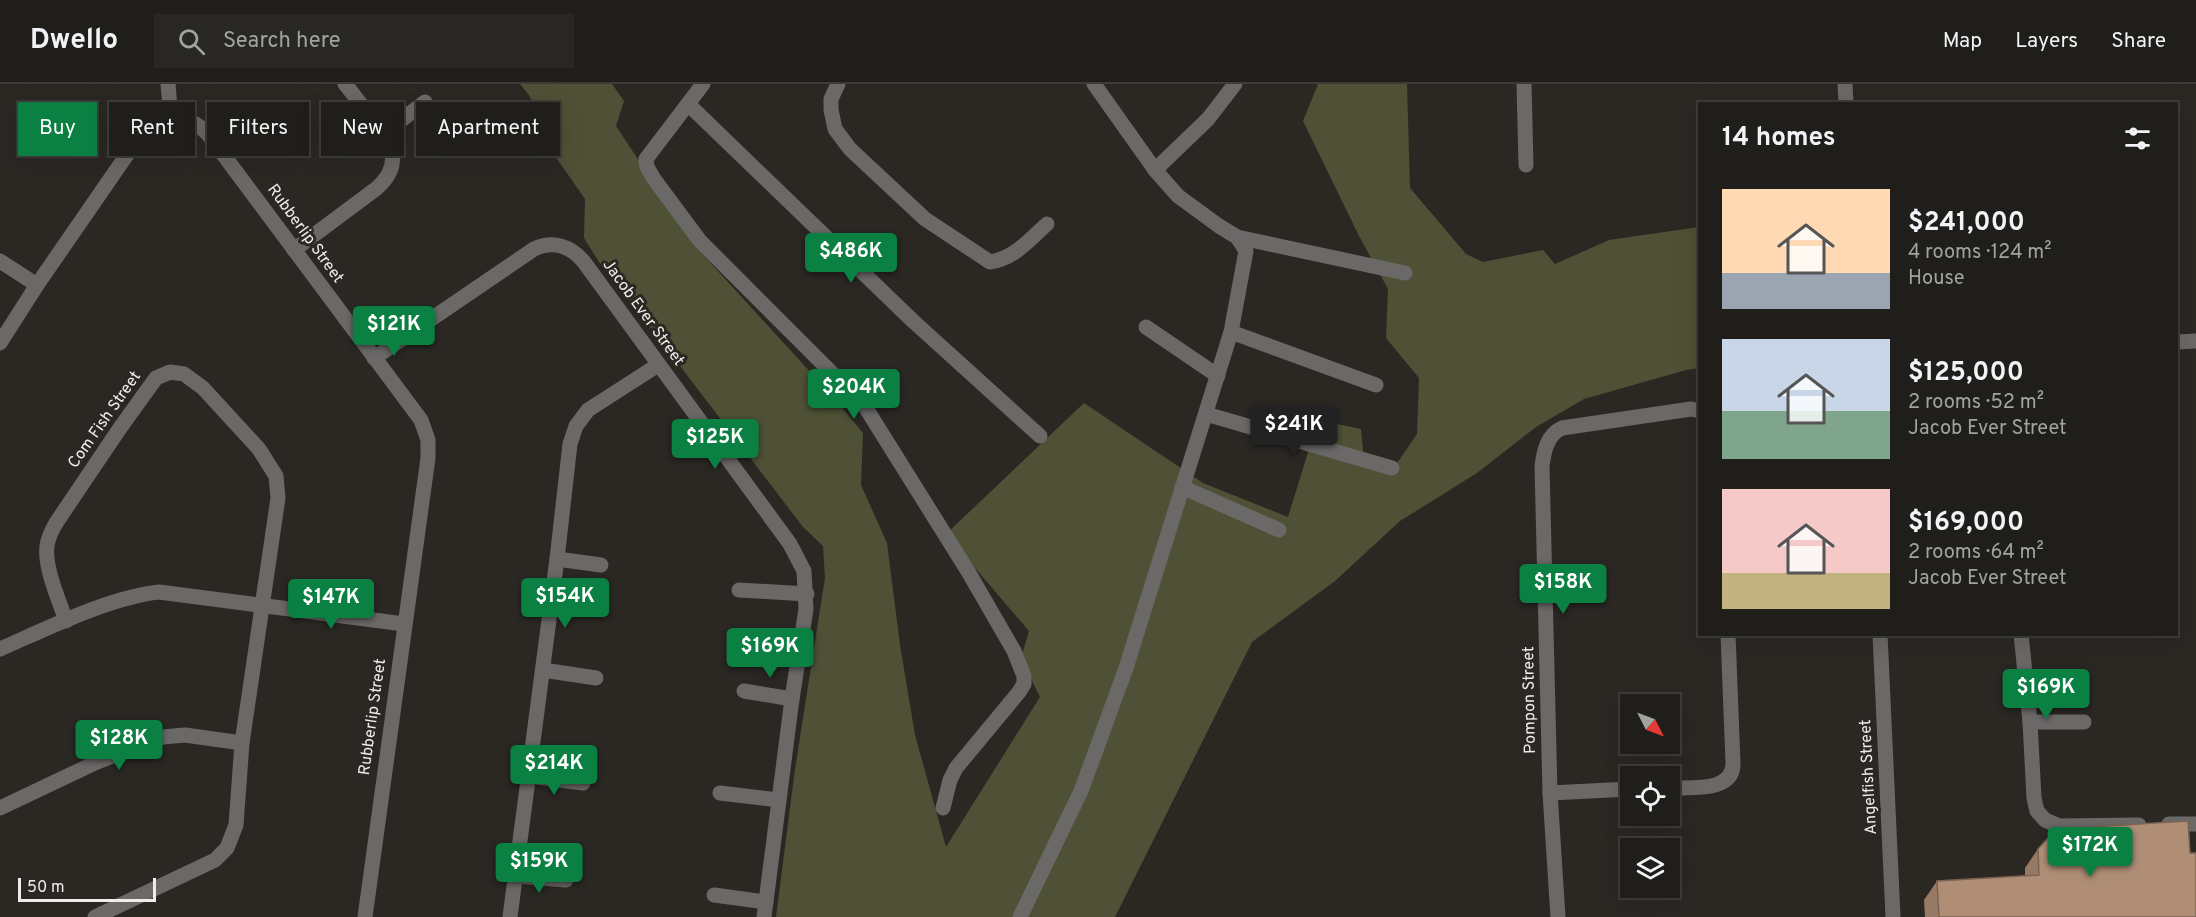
<!DOCTYPE html>
<html lang="en">
<head>
<meta charset="utf-8">
<style>
  body { margin:0; font-family:Overpass,sans-serif; background:#282724; color:#f1f3f6; height:100vh; display:flex; flex-direction:column; font-size:22px; white-space:nowrap }
  * { box-sizing:border-box; margin:0 }
  p { font-size:20px; color:#a2a2a3 }
  .icon { flex:none; width:33px; height:33px; fill:none; stroke:currentColor; stroke-width:2; stroke-linecap:round; stroke-linejoin:round }
  .map { position:relative; flex:1; overflow:hidden }
  .sheet { position:absolute; left:1698px; top:18px; width:480px; height:534px; display:flex; flex-direction:column; background:#201e1b; border-radius:0px; box-shadow:0 6px 24px #0002,0 0 0 2px #3d3c3a }
  .sheet>* { flex:none }
  .hud { position:absolute; left:18px; top:18px; width:570px; height:54px; display:flex; gap:12px }
  .needle { width:39px; rotate:132deg }
  .controls { position:absolute; left:1620px; top:610px; display:grid; gap:12px }
  .controls a { display:grid; place-items:center; width:60px; height:60px; border-radius:0px; background:#201e1b; box-shadow:0 6px 24px #0002,0 0 0 2px #3d3c3a; font-size:30px }
  .scale { position:absolute; left:18px; bottom:15px; width:138px; box-sizing:border-box; padding-left:6px; border:3px solid #efedea; border-top:0; font-size:16px; line-height:21px; white-space:nowrap; color:#efedea; -webkit-text-stroke:4px #2b2824; paint-order:stroke }
  .price { position:absolute; translate:-50% -51px; padding:0 14px; border-radius:6px; background:#0b8043; color:#fff; font-size:20px; line-height:39px; filter:drop-shadow(0 2px 3px #0008) }
  .price::after { content:''; position:absolute; left:50%; top:36px; width:18px; height:14px; margin-left:-9px; background:inherit; clip-path:polygon(0 0,100% 0,50% 100%) }
  .price.current { background:#222; color:#fff }
  ul { padding:0; list-style:none }
  li { display:flex; align-items:center; gap:18px; height:150px; padding:0 24px }
  li span { display:grid; place-items:center; flex:none; width:168px; height:120px; border-radius:0px; color:#555 }
  li>.icon { margin-inline-start:auto }
  span .icon { width:72px; height:72px; fill:#fffc; stroke-width:1 }
  li b { font-size:26px }
  h2 { display:flex; justify-content:space-between; align-items:center; height:72px; padding:0 24px; font-size:26px }
  .chip { padding:0 21px; border-radius:0px; background:#201e1b; box-shadow:0 6px 24px #0002,0 0 0 2px #3d3c3a; font-size:21px; line-height:54px }
  .chip.current { background:#0b8043; color:#fff }
  header { display:flex; align-items:center; gap:36px; box-sizing:border-box; height:84px; padding:0 30px; background:#201e1b; border-bottom:2px solid #3d3c3a }
  header strong { font-size:28px }
  nav { display:flex; gap:33px; margin-inline-start:auto; font-size:21px }
  .search { width:420px; height:54px; background:#282724; display:flex; align-items:center; gap:15px; box-sizing:border-box; padding:0 21px; border-radius:0px; color:#a2a2a3; font-size:22px }
  .map>svg:first-child { display:block }
</style>
</head>
<body>
<header>
<strong>Dwello</strong>
<div class="search"><svg class="icon" aria-label="search" viewBox="0 0 24 24"><circle cx="10" cy="10" r="6"/><path d="M15 15l6 6"/></svg>Search here</div>
<nav><a>Map</a><a>Layers</a><a>Share</a></nav>
</header>
<div class="map">
<svg width="2196" height="833" viewBox="0 0 2196 833">
  <rect width="100%" height="100%" fill="#2b2824"/>
  <polygon fill="#4e5135" points="520,0 612,0 624,17 616,42 696,163 834,314 863,349 861,401 887,459 900,561 915,651 946,763 1040,613 1021,574 1029,547 946,450 1084,319 1203,399 1288,433 1318,336 1361,345 1364,377 1395,382 1417,350 1419,294 1386,254 1388,205 1359,152 1303,37 1318,0 1407,0 1410,104 1466,170 1483,178 1543,166 1555,180 1609,156 1699,143 1699,284 1686,286 1584,315 1536,343 1477,389 1400,437 1335,497 1252,558 1115,833 776,833 795,685 825,494 823,462 803,443 625,210 599,178 584,154 585,115 555,72 529,11"/>
  <g fill="none" stroke-linecap="round" stroke-linejoin="round">
    <g stroke="#6b6968" stroke-width="15">
      <polyline points="168,0 171,35"/>
      <polyline points="703,0 646,75 647,83 654,95 700,157 864,321 969,489 1014,567 1024,592 1024,600 1019,608 956,684 950,696 943,724"/>
      <path d="M838,0L831,15V26L835,45L850,65L925,135L990,178C1014,175 1030,155 1047,140"/>
      <polyline points="1524,0 1526,81"/>
      <polyline points="1845,0 1846,20"/>
      <polyline points="688,20 913,237 1040,352"/>
      <polyline points="383,50 425,18"/>
      <polyline points="1155,86 1208,35 1235,0"/>
      <polyline points="1237,153 1405,189"/>
      <path d="M294,166L377,104C405,79 390,59 372,34C363,23 354,11 345,0"/>
      <polyline points="0,177 37,201"/>
      <polyline points="1146,243 1218,292"/>
      <polyline points="1231,248 1376,301"/>
      <polyline points="2176,258 2196,257"/>
      <path d="M0,259L37,201L135,59C159,32 181,23 208,50L421,336L428,356V374L365,833"/>
      <path d="M374,274L534,165C553,156 571,162 584,178L790,460L804,487L806,525L792,615L764,833"/>
      <polyline points="1206,330 1392,384"/>
      <polyline points="1182,403 1279,446"/>
      <polyline points="557,475 601,481"/>
      <polyline points="739,506 807,510"/>
      <path d="M66,537C59,516 44,483 47,462C48,453 52,446 56,439L120,344L156,294L170,288L184,290L203,304L259,365L276,392L278,414L242,659L236,741L227,764L215,776L95,833"/>
      <polyline points="1880,550 1893,833"/>
      <polyline points="2021,550 2030,638 2034,714 2037,727 2045,736 2059,742 2139,741"/>
      <path d="M0,565C46,545 110,513 159,508L404,540"/>
      <polyline points="543,586 596,594"/>
      <polyline points="744,607 792,615"/>
      <polyline points="2030,638 2084,638"/>
      <polyline points="529,692 583,699"/>
      <path d="M1670,704C1690,703 1734,709 1733,679L1728,550"/>
      <polyline points="720,709 779,716"/>
      <polyline points="1550,709 1630,705"/>
      <polyline points="0,724 97,678 163,653 185,651 242,659"/>
      <polyline points="2169,740 2196,740"/>
      <polyline points="516,792 566,796"/>
      <polyline points="714,811 766,818"/>
      <polyline points="510,833 557,475 570,360 576,342 588,326 658,281"/>
      <polyline points="1020,833 1081,707 1126,584 1231,248 1246,167 1237,153 1219,142 1178,112 1155,86 1094,0"/>
      <path d="M1558,833L1550,709L1542,382C1544,367 1547,351 1562,344L1691,325L1700,327"/>
    </g>
  </g>
  <polygon fill="#977a65" points="2038,765 2190,769 2196,833 1925,833 1924,816 1937,797 2025,792 2025,784"/>
  <polygon fill="#b08e76" stroke="#7b6353" stroke-width="1.5" points="2188,737 2190,769 2196,769 2196,833 1939,833 1937,797 2039,791 2038,765 2056,745"/>
  <g text-anchor="middle" dominant-baseline="central" stroke-width="6" stroke-linejoin="round" paint-order="stroke">
    <g font-size="16" fill="#efedea" stroke="#2b2824">
      <text transform="translate(305 150) rotate(54)">Rubberlip Street</text>
      <text transform="translate(643 229) rotate(54)">Jacob Ever Street</text>
      <text transform="translate(105 336) rotate(-55)">Com Fish Street</text>
      <text transform="translate(1530 616) rotate(-91)">Pompon Street</text>
      <text transform="translate(373 633) rotate(-82)">Rubberlip Street</text>
      <text transform="translate(1869 693) rotate(-93)">Angelfish Street</text>
    </g>
  </g>
</svg>
<div class="controls">
<a><svg class="needle" viewBox="-14 -14 28 28"><path d="M0-13l5 13h-10z" fill="#e53935"/><path d="M0 13l5-13h-10z" fill="#a2a2a3"/></svg></a>
<a><svg class="icon" aria-label="locate" viewBox="0 0 24 24"><circle cx="12" cy="12" r="6"/><path d="M12 2v4M12 18v4M2 12h4M18 12h4"/></svg></a>
<a><svg class="icon" aria-label="layers" viewBox="0 0 24 24"><path d="M12 4l9 5-9 5-9-5zM3 14l9 5 9-5"/></svg></a>
</div>
<div class="scale">50 m</div>
<b class="price" style="left:851px;top:200px">$486K</b>
<b class="price" style="left:394px;top:273px">$121K</b>
<b class="price" style="left:854px;top:336px">$204K</b>
<b class="price current" style="left:1294px;top:373px">$241K</b>
<b class="price" style="left:715px;top:386px">$125K</b>
<b class="price" style="left:1563px;top:531px">$158K</b>
<b class="price" style="left:565px;top:545px">$154K</b>
<b class="price" style="left:331px;top:546px">$147K</b>
<b class="price" style="left:770px;top:595px">$169K</b>
<b class="price" style="left:2046px;top:636px">$169K</b>
<b class="price" style="left:119px;top:687px">$128K</b>
<b class="price" style="left:554px;top:712px">$214K</b>
<b class="price" style="left:2090px;top:794px">$172K</b>
<b class="price" style="left:539px;top:810px">$159K</b>
<div class="hud">
<a class="chip current">Buy</a>
<a class="chip">Rent</a>
<a class="chip">Filters</a>
<a class="chip">New</a>
<a class="chip">Apartment</a>
</div>
<section class="sheet">
<h2>14 homes<svg class="icon" aria-label="filters" viewBox="0 0 24 24"><path d="M4 7h16M4 17h16"/><circle cx="9" cy="7" r="2"/><circle cx="15" cy="17" r="2"/></svg></h2>
<ul>
<li><span style="background:linear-gradient(#ffd9b3 70%,#9aa5b1 0)"><svg class="icon" aria-label="home" viewBox="0 0 24 24"><path d="M3 11l9-7 9 7M6 9v11h12V9"/></svg></span><div><b>$241,000</b><p>4 rooms · 124 m²</p><p>House</p></div></li>
<li><span style="background:linear-gradient(#c9d6e8 60%,#7fa58c 0)"><svg class="icon" aria-label="home" viewBox="0 0 24 24"><path d="M3 11l9-7 9 7M6 9v11h12V9"/></svg></span><div><b>$125,000</b><p>2 rooms · 52 m²</p><p>Jacob Ever Street</p></div></li>
<li><span style="background:linear-gradient(#f6c9c9 70%,#c2b280 0)"><svg class="icon" aria-label="home" viewBox="0 0 24 24"><path d="M3 11l9-7 9 7M6 9v11h12V9"/></svg></span><div><b>$169,000</b><p>2 rooms · 64 m²</p><p>Jacob Ever Street</p></div></li>
</ul>
</section>
</div>
</body>
</html>
